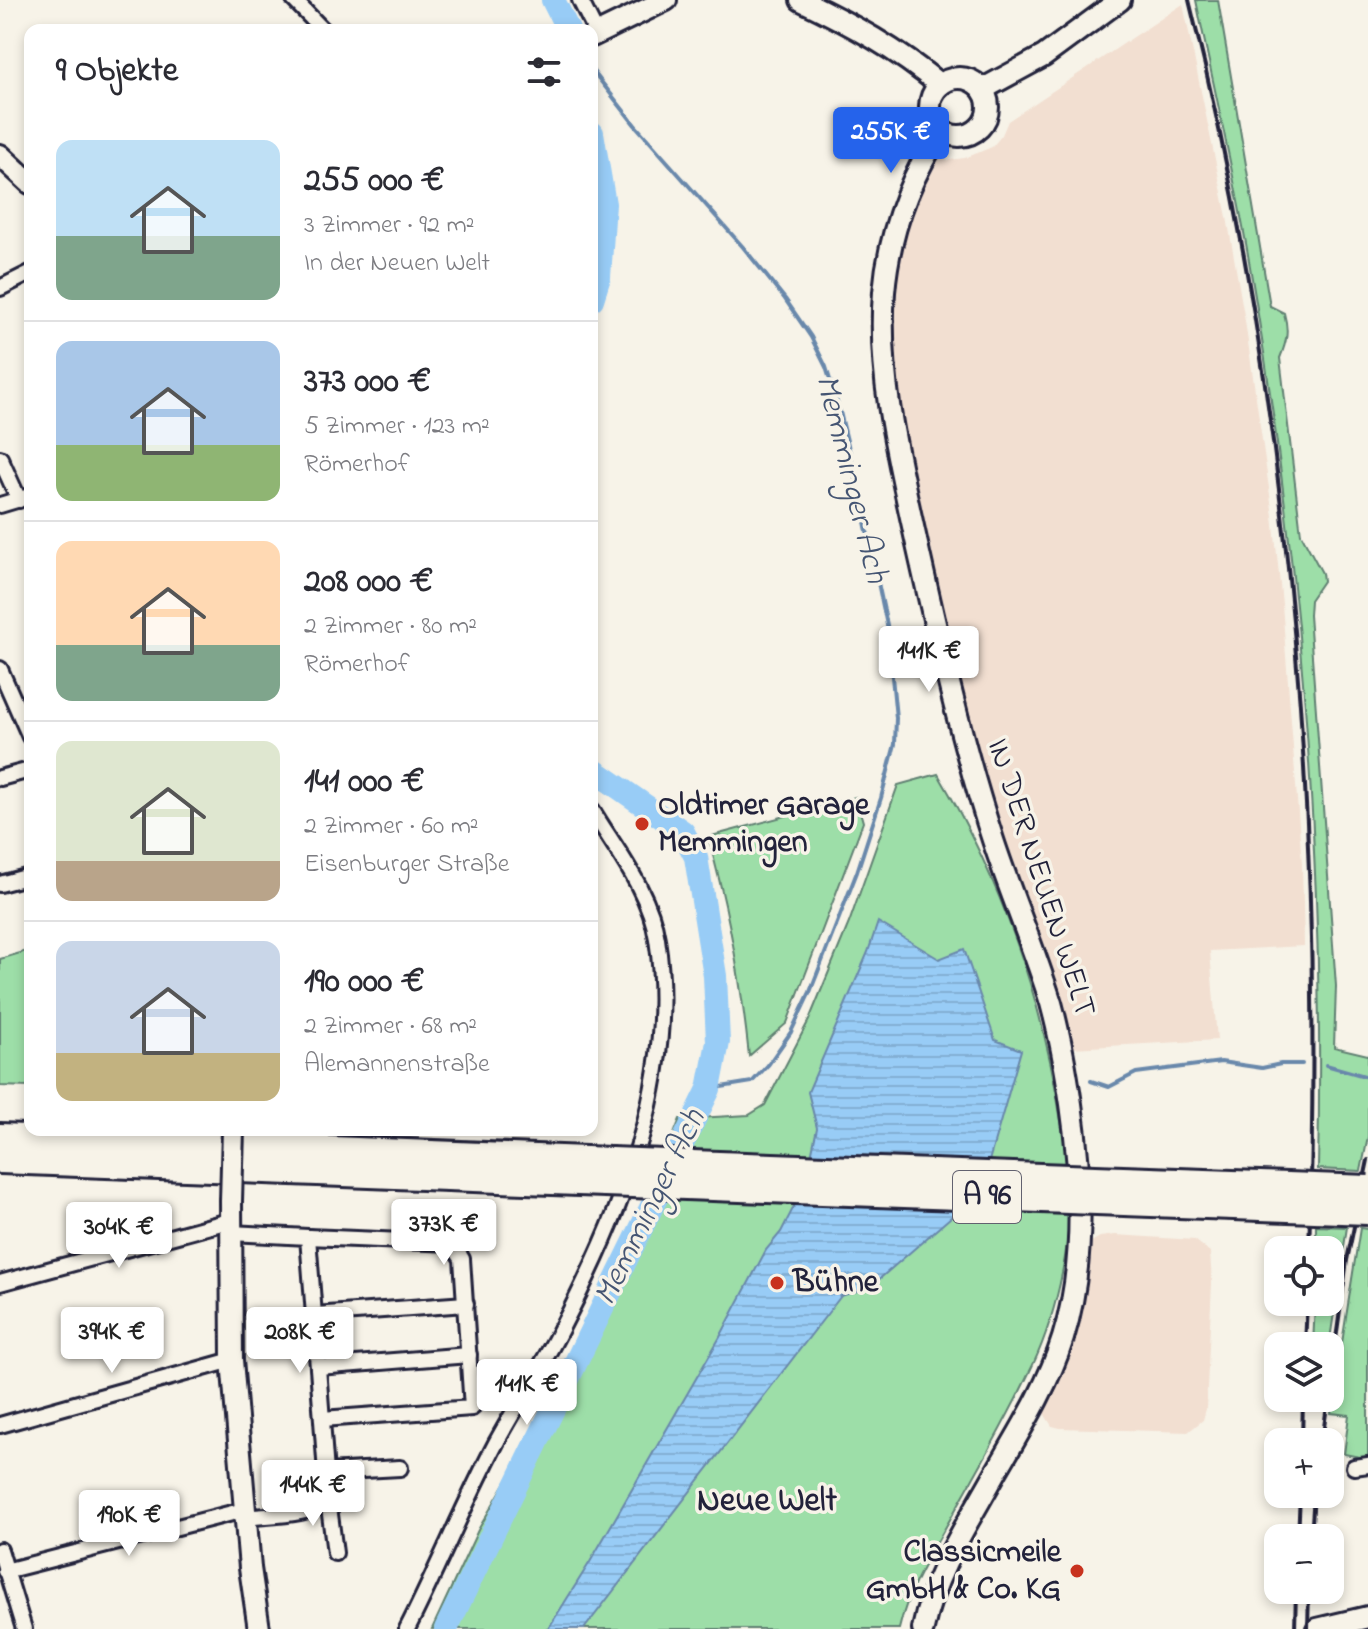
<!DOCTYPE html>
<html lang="de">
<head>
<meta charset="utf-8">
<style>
  body { margin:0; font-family:"Indie Flower",sans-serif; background:#f7f7f7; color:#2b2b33; height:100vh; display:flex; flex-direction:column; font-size:30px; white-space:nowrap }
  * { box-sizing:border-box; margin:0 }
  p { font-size:26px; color:#7c7c81 }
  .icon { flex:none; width:44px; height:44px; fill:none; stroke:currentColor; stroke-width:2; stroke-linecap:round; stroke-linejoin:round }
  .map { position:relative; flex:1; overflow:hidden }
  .panel { position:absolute; left:24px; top:24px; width:574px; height:1112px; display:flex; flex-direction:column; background:#fff; border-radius:16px; box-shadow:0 4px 12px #0003 }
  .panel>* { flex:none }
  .fabs { position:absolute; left:1264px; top:1236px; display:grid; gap:16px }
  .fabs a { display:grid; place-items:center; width:80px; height:80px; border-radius:16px; background:#fff; box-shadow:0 4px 12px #0003; font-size:40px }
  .price { position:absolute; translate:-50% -68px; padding:0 18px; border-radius:8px; background:#fff; color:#222; font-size:26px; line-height:52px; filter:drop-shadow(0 2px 4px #0008) }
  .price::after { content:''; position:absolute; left:50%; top:48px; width:24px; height:18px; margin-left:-12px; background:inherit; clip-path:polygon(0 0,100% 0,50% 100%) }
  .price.current { background:#2563eb; color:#fff }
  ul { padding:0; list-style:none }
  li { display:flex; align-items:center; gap:24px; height:200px; padding:0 32px }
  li+li { border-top:2px solid #e1e1e2 }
  li span { display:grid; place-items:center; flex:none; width:224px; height:160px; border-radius:16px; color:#555 }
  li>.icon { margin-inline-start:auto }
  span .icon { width:96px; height:96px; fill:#fffc; stroke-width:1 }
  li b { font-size:34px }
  h2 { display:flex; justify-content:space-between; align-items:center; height:96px; padding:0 32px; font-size:34px }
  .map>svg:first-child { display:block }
</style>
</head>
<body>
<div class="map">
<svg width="1368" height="1629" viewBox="0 0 1368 1629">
  <defs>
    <pattern id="water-rules" width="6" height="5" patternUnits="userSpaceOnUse" patternTransform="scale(2)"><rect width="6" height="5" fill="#98ccf6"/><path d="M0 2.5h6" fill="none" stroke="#83afd4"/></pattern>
  </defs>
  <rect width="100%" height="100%" fill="#f7f3e8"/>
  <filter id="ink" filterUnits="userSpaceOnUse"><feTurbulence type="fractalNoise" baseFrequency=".0125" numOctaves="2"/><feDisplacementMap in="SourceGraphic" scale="16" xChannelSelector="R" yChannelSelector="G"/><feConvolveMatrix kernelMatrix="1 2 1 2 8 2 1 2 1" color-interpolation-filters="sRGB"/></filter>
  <g filter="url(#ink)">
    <g fill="#f2dfd1">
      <polygon points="1183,4 1227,217 1245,321 1273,516 1282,604 1302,864 1304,946 1210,951 1217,1040 1072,1048 1059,989 1025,902 985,780 962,702 921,523 893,367 891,334 895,269 918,191 938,157 949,160 965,158 992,147 1002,135 1008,121"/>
      <polygon points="1115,1235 1195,1240 1210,1252 1212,1283 1206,1409 1203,1420 1188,1432 1060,1428 1052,1426 1043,1412 1068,1363 1082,1315 1091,1242 1100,1237"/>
    </g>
    <g fill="#9ddea8" stroke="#608072" stroke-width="2">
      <path d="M1196,0H1218L1270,306L1284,313C1289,331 1287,341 1280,358L1301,534L1322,573L1323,581L1310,600L1309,615L1336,986L1334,1047L1368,1055V1137L1361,1171L1318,1169C1325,861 1300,552 1247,249C1232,165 1213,83 1196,0Z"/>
      <path d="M938,774C1001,880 1043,1000 1061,1121C1064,1143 1069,1165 1070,1187C1072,1247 1055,1322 1028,1375C1005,1423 979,1468 953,1514C932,1552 909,1586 899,1629H432L478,1530L573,1366L623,1274L643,1212L680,1119L749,1115L765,1105L809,1020L849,923L898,785Z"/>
      <path d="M856,797L863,822L787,1023L749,1056C741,979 729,911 708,837Z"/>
      <polygon points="30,950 30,1087 0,1086 0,959"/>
      <polygon points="1316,1226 1347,1227 1329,1346 1313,1346 1315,1302 1330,1302 1330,1250 1316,1250"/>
      <polygon points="1360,1228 1368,1229 1368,1458 1365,1458 1344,1454 1349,1415 1331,1413"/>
    </g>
    <polygon fill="url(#water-rules)" stroke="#6988ab" stroke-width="2" points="878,922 939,959 964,949 995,1040 1021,1050 980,1192 870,1287 841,1296 584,1629 548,1629 590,1562 720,1337 766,1250 781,1232 805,1185 817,1128 808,1092 868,952"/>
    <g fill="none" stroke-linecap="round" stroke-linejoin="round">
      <g stroke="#6988ab" stroke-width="4">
        <polyline points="592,70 635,125 743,247 785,299 811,337 826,367 840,412 854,470 887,625 896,718 895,744 881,798 857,872 810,992 791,1032 768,1065 752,1082 709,1089"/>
        <polyline points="1326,1065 1368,1077"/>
        <polyline points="1091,1081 1109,1087 1136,1073 1221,1062 1262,1068 1281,1064 1302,1064"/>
      </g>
      <g stroke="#98ccf6" stroke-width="24">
        <polyline points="553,0 568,30"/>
        <polyline points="592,133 604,204 599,277 592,299"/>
        <polyline points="446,1629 709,1089 718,1042 715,976 696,857 683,832 592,769"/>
      </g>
      <g stroke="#22223b" stroke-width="20">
        <g id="street">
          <polyline points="294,0 323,30"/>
          <polyline points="580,0 597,34"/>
          <polyline points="0,288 30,273"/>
          <polyline points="0,458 19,500"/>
          <polyline points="0,505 30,496"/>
          <polyline points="0,669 30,737"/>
          <polyline points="0,778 30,770"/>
          <polyline points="0,884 30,876"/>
          <path d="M230,1233L308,1237L328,1499C315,1516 267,1515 245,1518"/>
          <polyline points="308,1237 452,1243 462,1259 472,1408 322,1419"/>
          <polyline points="0,1283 229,1221"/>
          <polyline points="314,1315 466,1304"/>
          <polyline points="318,1367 469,1355"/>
          <polyline points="0,1425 232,1360"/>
          <polyline points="1354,1467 1368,1465"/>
          <polyline points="326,1472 400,1468"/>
          <polyline points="328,1499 335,1553"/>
          <polyline points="0,1550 24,1629"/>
          <polyline points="5,1571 244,1510"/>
          <path d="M407,1629C438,1568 464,1504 496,1443C517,1404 542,1367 562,1327C623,1210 678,1074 657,939C650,892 616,850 592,810"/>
        </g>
      </g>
      <g stroke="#22223b" stroke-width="26">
        <g id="secondary">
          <path d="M801,0C851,24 897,49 940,85"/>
          <polyline points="592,36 666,0"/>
          <circle cx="959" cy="107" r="29"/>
          <polyline points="983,89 1044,56 1120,0"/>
          <polyline points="0,155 30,183"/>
          <polyline points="231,1201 232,1360 250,1568 259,1629"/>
          <path d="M923,1629C934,1573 969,1521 996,1472C1021,1429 1048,1386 1063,1338C1086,1264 1082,1180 1071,1104C1066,1070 1060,1036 1051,1003C1034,948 1011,895 993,840C962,745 940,647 918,549C900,466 877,378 884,292C889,234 909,179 941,131"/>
          <polyline points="1317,1629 1368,1617"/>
        </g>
      </g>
      <g stroke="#22223b" stroke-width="32">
        <g id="highway">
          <polyline points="0,1137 611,1161"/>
          <polyline points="0,1160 605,1183"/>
        </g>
      </g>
      <use href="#street" stroke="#f7f3e8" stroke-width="14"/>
      <use href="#secondary" stroke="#f7f3e8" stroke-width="20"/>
      <use href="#highway" stroke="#f7f3e8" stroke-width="26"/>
      <g stroke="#22223b" stroke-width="4">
        <path d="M1189,0C1291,406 1324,832 1309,1250"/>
        <polyline points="1305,1346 1307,1302"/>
        <polyline points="1330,1382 1347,1260 1368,1160"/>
        <polyline points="1302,1442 1303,1398"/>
        <polyline points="1322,1442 1328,1398"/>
        <polyline points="1298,1538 1300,1494"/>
        <polyline points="1311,1538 1314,1494"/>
        <polyline points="1295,1629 1296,1590"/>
        <polyline points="1308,1629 1309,1590"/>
      </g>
      <g stroke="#22223b" stroke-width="26" stroke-linecap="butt">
        <polyline id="secondary-bridge" points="231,1201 233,1130"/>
      </g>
      <g stroke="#22223b" stroke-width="32" stroke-linecap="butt">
        <g id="highway-bridge">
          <polyline points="611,1161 1368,1189"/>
          <polyline points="605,1183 1368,1211"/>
        </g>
      </g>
      <use href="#secondary-bridge" stroke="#f7f3e8" stroke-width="20"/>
      <use href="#highway-bridge" stroke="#f7f3e8" stroke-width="26"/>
    </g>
  </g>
  <g fill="#c8321e" stroke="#f7f3e8" stroke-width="3">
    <circle cx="642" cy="824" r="8"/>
    <circle cx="777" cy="1283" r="8"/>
    <circle cx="1077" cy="1571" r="8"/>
  </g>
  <g text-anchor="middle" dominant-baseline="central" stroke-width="7" stroke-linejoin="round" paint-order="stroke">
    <rect fill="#f7f3e8" stroke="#62616f" stroke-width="2" x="953" y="1171" width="68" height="52" rx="6"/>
    <g font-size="30" font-weight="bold" fill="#22223b">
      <text x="987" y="1197">A 96</text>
    </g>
    <g font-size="32" font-weight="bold" fill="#22223b" stroke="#f7f3e8" text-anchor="start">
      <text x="658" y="806">Oldtimer Garage<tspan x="658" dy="37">Memmingen</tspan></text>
      <text x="793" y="1283">Bühne</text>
      <text x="1061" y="1553" text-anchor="end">Classicmeile<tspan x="1061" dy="37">GmbH &amp; Co. KG</tspan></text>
    </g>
    <g font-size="32" fill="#22223b" stroke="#f7f3e8">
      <text transform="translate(1040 878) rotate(72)">IN DER NEUEN WELT</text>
    </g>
    <g font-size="34" font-style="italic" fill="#455573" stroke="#f7f3e8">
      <text transform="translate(850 479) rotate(76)">Memminger Ach</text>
      <text transform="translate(651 1208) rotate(-64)">Memminger Ach</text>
    </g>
    <g font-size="34" font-weight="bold" fill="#22223b" stroke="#f7f3e8">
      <text x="767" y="1502">Neue Welt</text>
    </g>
  </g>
</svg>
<div class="fabs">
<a><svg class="icon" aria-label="locate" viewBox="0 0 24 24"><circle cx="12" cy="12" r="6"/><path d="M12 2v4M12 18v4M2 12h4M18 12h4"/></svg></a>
<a><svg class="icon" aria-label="layers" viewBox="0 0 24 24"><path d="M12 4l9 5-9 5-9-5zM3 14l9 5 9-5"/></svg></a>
<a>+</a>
<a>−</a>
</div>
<b class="price current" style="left:891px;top:175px">255K €</b>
<b class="price" style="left:929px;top:694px">141K €</b>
<b class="price" style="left:444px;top:1267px">373K €</b>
<b class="price" style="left:119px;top:1270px">304K €</b>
<b class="price" style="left:112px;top:1375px">394K €</b>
<b class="price" style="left:300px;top:1375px">208K €</b>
<b class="price" style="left:527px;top:1427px">141K €</b>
<b class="price" style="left:313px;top:1528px">144K €</b>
<b class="price" style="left:129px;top:1558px">190K €</b>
<section class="panel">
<h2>9 Objekte<svg class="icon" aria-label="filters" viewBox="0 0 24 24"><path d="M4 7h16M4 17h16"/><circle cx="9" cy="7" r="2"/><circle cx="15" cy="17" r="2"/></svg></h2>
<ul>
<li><span style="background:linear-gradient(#bfe0f5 60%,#7fa58c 0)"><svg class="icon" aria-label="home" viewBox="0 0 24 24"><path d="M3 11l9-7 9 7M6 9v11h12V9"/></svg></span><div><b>255 000 €</b><p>3 Zimmer · 92 m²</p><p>In der Neuen Welt</p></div></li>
<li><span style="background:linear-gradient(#a9c7e8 65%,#8fb573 0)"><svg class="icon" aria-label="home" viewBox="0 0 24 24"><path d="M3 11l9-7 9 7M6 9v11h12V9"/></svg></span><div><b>373 000 €</b><p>5 Zimmer · 123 m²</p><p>Römerhof</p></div></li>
<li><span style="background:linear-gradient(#ffd9b3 65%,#7fa58c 0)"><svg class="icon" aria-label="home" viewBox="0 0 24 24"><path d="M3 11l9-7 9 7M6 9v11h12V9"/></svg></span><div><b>208 000 €</b><p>2 Zimmer · 80 m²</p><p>Römerhof</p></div></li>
<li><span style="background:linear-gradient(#dfe7d0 75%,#b9a48a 0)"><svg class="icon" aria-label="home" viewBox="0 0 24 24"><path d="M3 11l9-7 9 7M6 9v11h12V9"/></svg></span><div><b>141 000 €</b><p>2 Zimmer · 60 m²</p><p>Eisenburger Straße</p></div></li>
<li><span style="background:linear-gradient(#c9d6e8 70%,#c2b280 0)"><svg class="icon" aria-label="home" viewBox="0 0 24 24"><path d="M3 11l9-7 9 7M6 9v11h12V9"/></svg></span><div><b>190 000 €</b><p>2 Zimmer · 68 m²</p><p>Alemannenstraße</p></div></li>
</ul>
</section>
</div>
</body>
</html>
